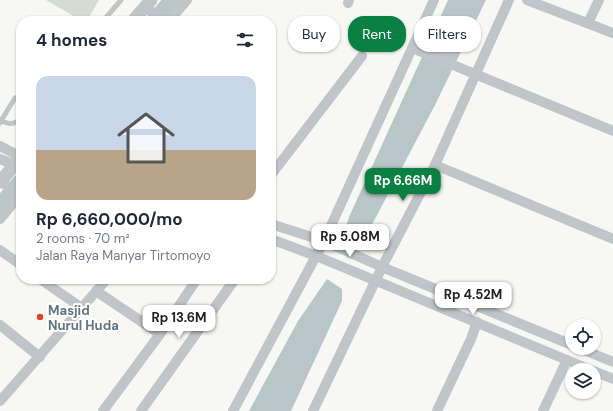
<!DOCTYPE html>
<html lang="en">
<head>
<meta charset="utf-8">
<style>
  body { margin:0; font-family:"DM Sans",sans-serif; background:#f6f6f7; color:#1f2937; height:100vh; display:flex; flex-direction:column; font-size:15px; white-space:nowrap }
  * { box-sizing:border-box; margin:0 }
  p { font-size:13px; color:#747a83 }
  .icon { flex:none; width:22px; height:22px; fill:none; stroke:currentColor; stroke-width:2; stroke-linecap:round; stroke-linejoin:round }
  .map { position:relative; flex:1; overflow:hidden }
  .side { position:absolute; left:16px; top:16px; width:260px; height:268px; display:flex; flex-direction:column; background:#fff; border-radius:16px; box-shadow:0 1px 3px #0004 }
  .side>* { flex:none }
  .guide { position:absolute; left:288px; top:16px; width:265px; height:36px; display:flex; gap:8px }
  .tools { position:absolute; left:565px; top:319px; display:grid; gap:8px }
  .tools a { display:grid; place-items:center; width:36px; height:36px; border-radius:50%; background:#fff; box-shadow:0 1px 3px #0004; font-size:20px }
  .price { position:absolute; translate:-50% -34px; padding:0 9px; border-radius:8px; background:#fff; color:#222; font-size:13px; line-height:26px; filter:drop-shadow(0 1px 2px #0008) }
  .price::after { content:''; position:absolute; left:50%; top:24px; width:12px; height:9px; margin-left:-6px; background:inherit; clip-path:polygon(0 0,100% 0,50% 100%) }
  .price.current { background:#0b8043; color:#fff }
  ul { padding:0; list-style:none }
  li { display:grid; align-content:center; gap:8px; height:212px; padding:0 20px }
  li span { display:grid; place-items:center; height:124px; border-radius:12px; color:#555 }
  li>.icon { margin-inline-start:auto }
  span .icon { width:72px; height:72px; fill:#fffc; stroke-width:1 }
  li b { font-size:17px }
  h2 { display:flex; justify-content:space-between; align-items:center; height:48px; padding:0 20px; font-size:17px }
  .chip { padding:0 14px; border-radius:16px; background:#fff; box-shadow:0 1px 3px #0004; font-size:14px; line-height:36px }
  .chip.current { background:#0b8043; color:#fff }
  .map>svg:first-child { display:block }
</style>
</head>
<body>
<div class="map">
<svg width="613" height="411" viewBox="0 0 613 411">
  <rect width="100%" height="100%" fill="#f7f7f3"/>
  <polygon fill="#d7dcd2" points="46,0 99,0 87,21 82,21"/>
  <g fill="#b8c6c9">
    <polygon points="448,0 486,0 435,105 367,234 356,236 344,233 349,217"/>
    <polygon points="327,279 342,289 342,301 291,411 249,411 298,321"/>
  </g>
  <g fill="none" stroke-linecap="round" stroke-linejoin="round">
    <g stroke="#b8c6c9" stroke-width="19">
      <polyline points="156,21 174,0"/>
      <polyline points="0,208 21,183"/>
    </g>
    <g stroke="#bfc5c8" stroke-width="5">
      <polyline points="103,21 121,0"/>
      <polyline points="1,121 15,98"/>
      <path d="M0,123L1,121C9,124 14,125 21,119"/>
    </g>
    <g stroke="#bfc5c8" stroke-width="10">
      <polyline points="527,0 613,33"/>
      <polyline points="348,3 349,0"/>
      <polyline points="145,6 162,21"/>
      <polyline points="169,21 187,0"/>
      <polyline points="588,23 599,0"/>
      <polyline points="412,48 613,131"/>
      <polyline points="0,146 21,157"/>
      <polyline points="0,159 15,165"/>
      <polyline points="435,165 613,239"/>
      <polyline points="271,175 362,56"/>
      <polyline points="1,181 19,196"/>
      <polyline points="0,219 21,194"/>
      <polyline points="271,224 324,241 382,267 572,345"/>
      <polyline points="271,239 316,256 591,370"/>
      <polyline points="0,250 21,265"/>
      <polyline points="40,279 82,308"/>
      <polyline points="96,291 160,334"/>
      <polyline points="0,325 40,357"/>
      <polyline points="579,348 613,362"/>
      <polyline points="594,371 613,379"/>
      <polyline points="0,401 107,279"/>
      <polyline points="103,411 160,334 197,279"/>
      <polyline points="141,411 235,279"/>
      <polyline points="233,411 324,241 434,0"/>
      <polyline points="313,411 382,267 435,165 509,0"/>
      <polyline points="437,411 471,339 477,322"/>
      <polyline points="543,411 567,360"/>
    </g>
    <g stroke="#bfc5c8" stroke-width="13">
      <polyline points="133,21 151,0"/>
      <polyline points="0,182 21,157"/>
    </g>
  </g>
  <circle fill="#e54225" stroke="#fff" stroke-width="1.5" cx="40" cy="317" r="4"/>
  <g text-anchor="middle" dominant-baseline="central" stroke-width="4" stroke-linejoin="round" paint-order="stroke">
    <g font-size="13" font-weight="bold" fill="#61757f" stroke="#fff" text-anchor="start">
      <text x="48" y="310">Masjid<tspan x="48" dy="15">Nurul Huda</tspan></text>
    </g>
  </g>
</svg>
<div class="tools">
<a><svg class="icon" aria-label="locate" viewBox="0 0 24 24"><circle cx="12" cy="12" r="6"/><path d="M12 2v4M12 18v4M2 12h4M18 12h4"/></svg></a>
<a><svg class="icon" aria-label="layers" viewBox="0 0 24 24"><path d="M12 4l9 5-9 5-9-5zM3 14l9 5 9-5"/></svg></a>
</div>
<b class="price current" style="left:403px;top:202px">Rp 6.66M</b>
<b class="price" style="left:350px;top:258px">Rp 5.08M</b>
<b class="price" style="left:473px;top:316px">Rp 4.52M</b>
<b class="price" style="left:179px;top:339px">Rp 13.6M</b>
<div class="guide">
<a class="chip">Buy</a>
<a class="chip current">Rent</a>
<a class="chip">Filters</a>
</div>
<section class="side">
<h2>4 homes<svg class="icon" aria-label="filters" viewBox="0 0 24 24"><path d="M4 7h16M4 17h16"/><circle cx="9" cy="7" r="2"/><circle cx="15" cy="17" r="2"/></svg></h2>
<ul>
<li><span style="background:linear-gradient(#c9d6e8 60%,#b9a48a 0)"><svg class="icon" aria-label="home" viewBox="0 0 24 24"><path d="M3 11l9-7 9 7M6 9v11h12V9"/></svg></span><div><b>Rp 6,660,000/mo</b><p>2 rooms · 70 m²</p><p>Jalan Raya Manyar Tirtomoyo</p></div></li>
</ul>
</section>
</div>
</body>
</html>
